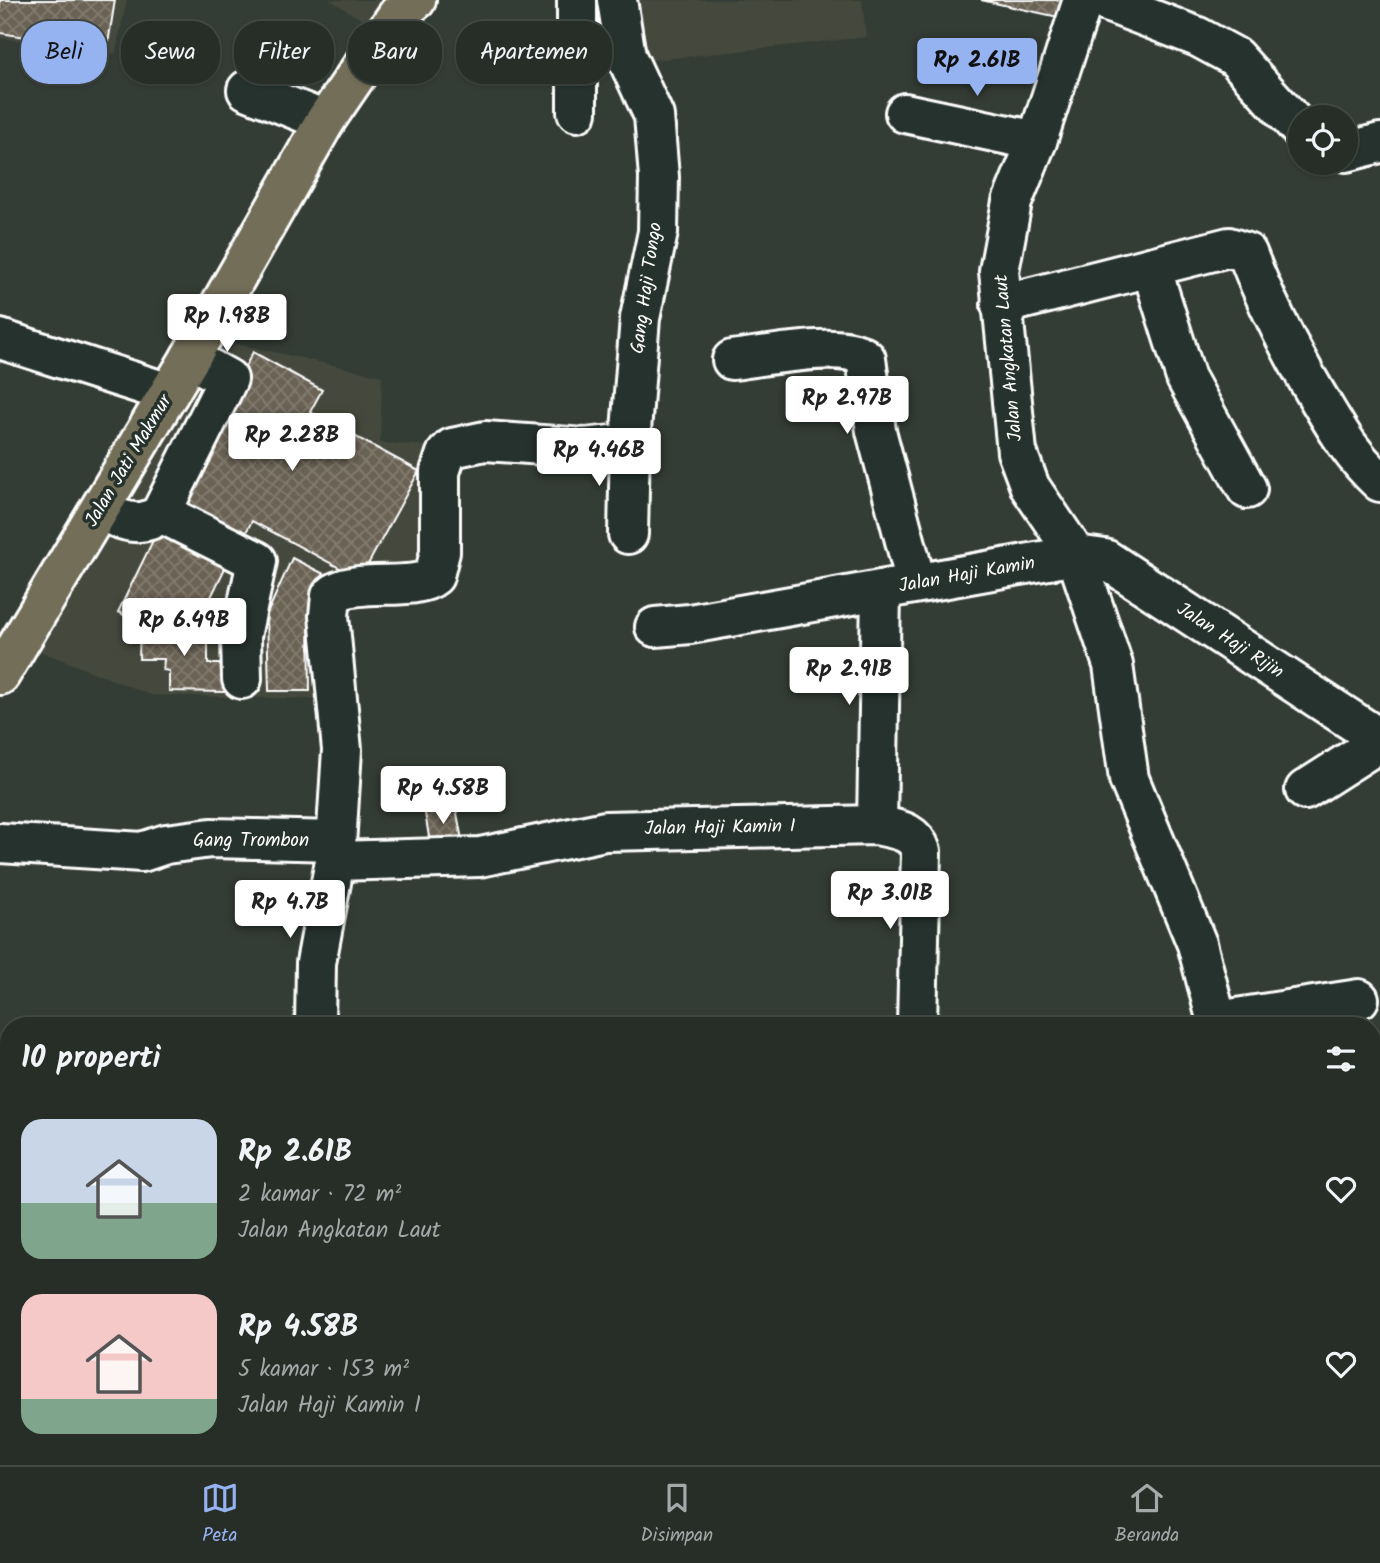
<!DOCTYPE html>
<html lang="id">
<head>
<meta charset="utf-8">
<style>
  body { margin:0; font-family:Kalam,sans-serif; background:#2f3630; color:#f1f3f6; height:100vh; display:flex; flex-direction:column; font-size:26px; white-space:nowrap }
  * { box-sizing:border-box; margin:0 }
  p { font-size:23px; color:#a4a8a8 }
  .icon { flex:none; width:38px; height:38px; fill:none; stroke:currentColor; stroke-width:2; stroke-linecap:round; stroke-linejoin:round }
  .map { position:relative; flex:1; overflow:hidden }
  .panel { position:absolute; left:0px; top:1017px; width:1381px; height:450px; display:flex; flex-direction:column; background:#272e28; border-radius:28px 28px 0 0; box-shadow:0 2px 5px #0004,0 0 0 2px #434a45 }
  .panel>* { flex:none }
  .guide { position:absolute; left:21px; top:21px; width:700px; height:63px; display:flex; gap:14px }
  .controls { position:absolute; left:1288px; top:105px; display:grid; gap:14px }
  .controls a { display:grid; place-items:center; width:70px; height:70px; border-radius:50%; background:#272e28; box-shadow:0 2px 5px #0004,0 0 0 2px #434a45; font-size:35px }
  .price { position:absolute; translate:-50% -60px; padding:0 16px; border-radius:7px; background:#fff; color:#222; font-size:23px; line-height:46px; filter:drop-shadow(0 2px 4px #0008) }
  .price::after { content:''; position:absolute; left:50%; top:42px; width:21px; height:16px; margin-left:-10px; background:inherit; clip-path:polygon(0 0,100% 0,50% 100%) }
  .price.selected { background:#95b2f1; color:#111 }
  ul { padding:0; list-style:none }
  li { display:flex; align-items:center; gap:21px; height:175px; padding:0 21px }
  li span { display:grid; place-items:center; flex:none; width:196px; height:140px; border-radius:21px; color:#555 }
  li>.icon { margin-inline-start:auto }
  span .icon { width:84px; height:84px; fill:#fffc; stroke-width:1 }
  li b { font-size:30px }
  h2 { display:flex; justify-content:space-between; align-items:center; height:84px; padding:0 21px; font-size:30px }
  .tag { padding:0 24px; border-radius:28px; background:#272e28; box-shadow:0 2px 5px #0004,0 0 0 2px #434a45; font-size:24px; line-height:63px }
  .tag.selected { background:#95b2f1; color:#111 }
  .dock { display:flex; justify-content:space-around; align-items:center; height:98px; border-top:2px solid #434a45; background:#272e28; font-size:19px; color:#a4a8a8 }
  .dock a { display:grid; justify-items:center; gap:4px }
  .dock .selected { color:#95b2f1 }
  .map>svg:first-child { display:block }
</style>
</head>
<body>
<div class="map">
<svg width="1380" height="1465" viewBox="0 0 1380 1465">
  <defs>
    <pattern id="building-cross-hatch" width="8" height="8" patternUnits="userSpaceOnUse" patternTransform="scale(1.75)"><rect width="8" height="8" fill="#6b6354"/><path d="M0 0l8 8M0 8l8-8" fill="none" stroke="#817a6e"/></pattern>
  </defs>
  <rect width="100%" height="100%" fill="#343d35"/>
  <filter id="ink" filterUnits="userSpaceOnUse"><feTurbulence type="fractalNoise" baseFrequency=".0143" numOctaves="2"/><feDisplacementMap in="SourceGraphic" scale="14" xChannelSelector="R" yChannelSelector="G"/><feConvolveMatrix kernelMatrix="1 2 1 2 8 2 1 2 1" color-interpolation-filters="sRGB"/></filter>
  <g filter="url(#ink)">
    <g fill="#44483e">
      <polygon points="0,0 127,0 115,54 0,38"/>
      <polygon points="330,0 407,0 376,28"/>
      <polygon points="625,0 862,0 866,37 636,62"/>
      <polygon points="223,341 382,376 380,443 430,446 422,569 314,619 318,699 151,695 40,651"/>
    </g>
    <g fill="url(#building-cross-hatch)" stroke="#fff" stroke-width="2">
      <polygon points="0,0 115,0 107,50 0,33"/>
      <polygon points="981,0 1067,0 1063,18"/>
      <polygon points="253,352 322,390 310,412 419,471 360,579 252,521 238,547 168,509"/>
      <polygon points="159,528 228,562 197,626 148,602 138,622 118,612"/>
      <polygon points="292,558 328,576 309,619 310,691 269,691 267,614"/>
      <polygon points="140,628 208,629 208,664 225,664 225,692 169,691 169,671 163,670 164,659 139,659"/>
      <polygon points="454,797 464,851 432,855 423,801"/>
    </g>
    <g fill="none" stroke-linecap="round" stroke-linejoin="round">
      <g stroke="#fff" stroke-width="44">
        <g id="minor">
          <polyline points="577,0 577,112"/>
          <polyline points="1083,0 1037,141 1012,202 999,271 1017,452 1030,487 1076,555 1113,665 1129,779 1197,944 1218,1026"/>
          <polyline points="1102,0 1198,37 1235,57 1300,129"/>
          <polyline points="247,90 325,121"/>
          <polyline points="905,113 1037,141"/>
          <polyline points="1346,152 1380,143"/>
          <polyline points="1151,267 1186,378 1247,489"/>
          <path d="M1001,305L1229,247L1247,253C1266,303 1289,348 1316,394C1337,429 1350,454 1380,482"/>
          <polyline points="0,339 169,393"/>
          <path d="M732,360C760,357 847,339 866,359L876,431L916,582"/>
          <path d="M100,511C121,520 141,530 161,513L228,379L190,358"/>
          <polyline points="161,513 257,561 241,636 242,679"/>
          <polyline points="628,534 630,443"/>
          <polyline points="655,627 690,624 1076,555 1105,559 1380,739"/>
          <polyline points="1305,790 1380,742"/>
          <polyline points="877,825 881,591"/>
          <polyline points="0,843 142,852 166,844 211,838 336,841"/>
          <path d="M335,861L480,857L605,831L877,825C897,830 914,830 921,851L917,1026"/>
          <polyline points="1217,1021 1359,999"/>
          <path d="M315,1026L316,963L335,861L342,750L329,616L331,596C352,576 414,593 434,576L440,552V472L446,454L452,448L485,441L585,448L630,443L640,318L658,232L659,177L654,116L626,56L617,0"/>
          <polyline points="0,1416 9,1419"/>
          <polyline points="1372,1425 1380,1425"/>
          <polyline points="100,1458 110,1465"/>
          <polyline points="369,1458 370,1465"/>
          <polyline points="1271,1458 1271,1465"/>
          <polyline points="710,1465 710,1458"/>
          <polyline points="899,1465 899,1458"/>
          <polyline points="1062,1465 1086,1458"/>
        </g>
      </g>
      <g stroke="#fff" stroke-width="44">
        <polyline id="major" points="0,675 190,358 325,121 398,14 416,0"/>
      </g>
      <use href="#minor" stroke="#26332d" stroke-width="38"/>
      <use href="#major" stroke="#726e59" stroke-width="38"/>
    </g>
  </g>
  <g text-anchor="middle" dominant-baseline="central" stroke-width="7" stroke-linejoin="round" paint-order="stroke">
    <g font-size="19" fill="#fff" stroke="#26332d">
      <text transform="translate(647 288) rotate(-82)">Gang Haji Tongo</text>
      <text transform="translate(1009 358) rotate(-95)">Jalan Angkatan Laut</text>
      <text transform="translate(129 461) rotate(-59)">Jalan Jati Makmur</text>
      <text transform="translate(967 575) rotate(-10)">Jalan Haji Kamin</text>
      <text transform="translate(1230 641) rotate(33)">Jalan Haji Rijin</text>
      <text transform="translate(720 828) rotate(-1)">Jalan Haji Kamin I</text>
      <text x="251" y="841">Gang Trombon</text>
    </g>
  </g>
</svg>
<div class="controls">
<a><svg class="icon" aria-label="locate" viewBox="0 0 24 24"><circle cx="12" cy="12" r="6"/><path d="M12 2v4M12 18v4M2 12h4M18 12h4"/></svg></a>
</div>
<b class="price selected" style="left:977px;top:98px">Rp 2.61B</b>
<b class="price" style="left:227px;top:354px">Rp 1.98B</b>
<b class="price" style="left:847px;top:436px">Rp 2.97B</b>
<b class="price" style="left:292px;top:473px">Rp 2.28B</b>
<b class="price" style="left:599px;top:488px">Rp 4.46B</b>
<b class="price" style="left:184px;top:658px">Rp 6.49B</b>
<b class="price" style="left:849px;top:707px">Rp 2.91B</b>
<b class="price" style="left:443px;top:826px">Rp 4.58B</b>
<b class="price" style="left:890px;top:931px">Rp 3.01B</b>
<b class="price" style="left:290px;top:940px">Rp 4.7B</b>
<div class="guide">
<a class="tag selected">Beli</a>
<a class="tag">Sewa</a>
<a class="tag">Filter</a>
<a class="tag">Baru</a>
<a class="tag">Apartemen</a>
</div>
<section class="panel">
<h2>10 properti<svg class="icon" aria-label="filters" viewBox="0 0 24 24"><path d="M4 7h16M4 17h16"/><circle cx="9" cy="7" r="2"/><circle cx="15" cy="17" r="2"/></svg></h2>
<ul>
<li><span style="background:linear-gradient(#c9d6e8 60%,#7fa58c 0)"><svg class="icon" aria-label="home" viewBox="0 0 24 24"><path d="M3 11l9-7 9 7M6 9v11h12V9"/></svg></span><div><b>Rp 2.61B</b><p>2 kamar · 72 m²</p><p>Jalan Angkatan Laut</p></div><svg class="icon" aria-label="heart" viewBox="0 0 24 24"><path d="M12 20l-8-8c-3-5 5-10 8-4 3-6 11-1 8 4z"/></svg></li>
<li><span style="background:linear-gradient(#f6c9c9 75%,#7fa58c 0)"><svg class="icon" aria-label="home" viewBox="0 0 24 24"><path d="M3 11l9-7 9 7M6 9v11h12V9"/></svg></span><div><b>Rp 4.58B</b><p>5 kamar · 153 m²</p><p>Jalan Haji Kamin I</p></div><svg class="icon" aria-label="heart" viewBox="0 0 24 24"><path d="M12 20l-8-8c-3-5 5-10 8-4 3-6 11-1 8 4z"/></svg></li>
</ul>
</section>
</div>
<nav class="dock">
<a class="selected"><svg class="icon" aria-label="map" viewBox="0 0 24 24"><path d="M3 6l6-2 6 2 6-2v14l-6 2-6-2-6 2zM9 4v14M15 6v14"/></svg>Peta</a>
<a><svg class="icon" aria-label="saved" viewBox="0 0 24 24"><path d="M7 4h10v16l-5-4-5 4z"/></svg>Disimpan</a>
<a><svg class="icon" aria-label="home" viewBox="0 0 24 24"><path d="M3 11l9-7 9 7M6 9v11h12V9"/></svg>Beranda</a>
</nav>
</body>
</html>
